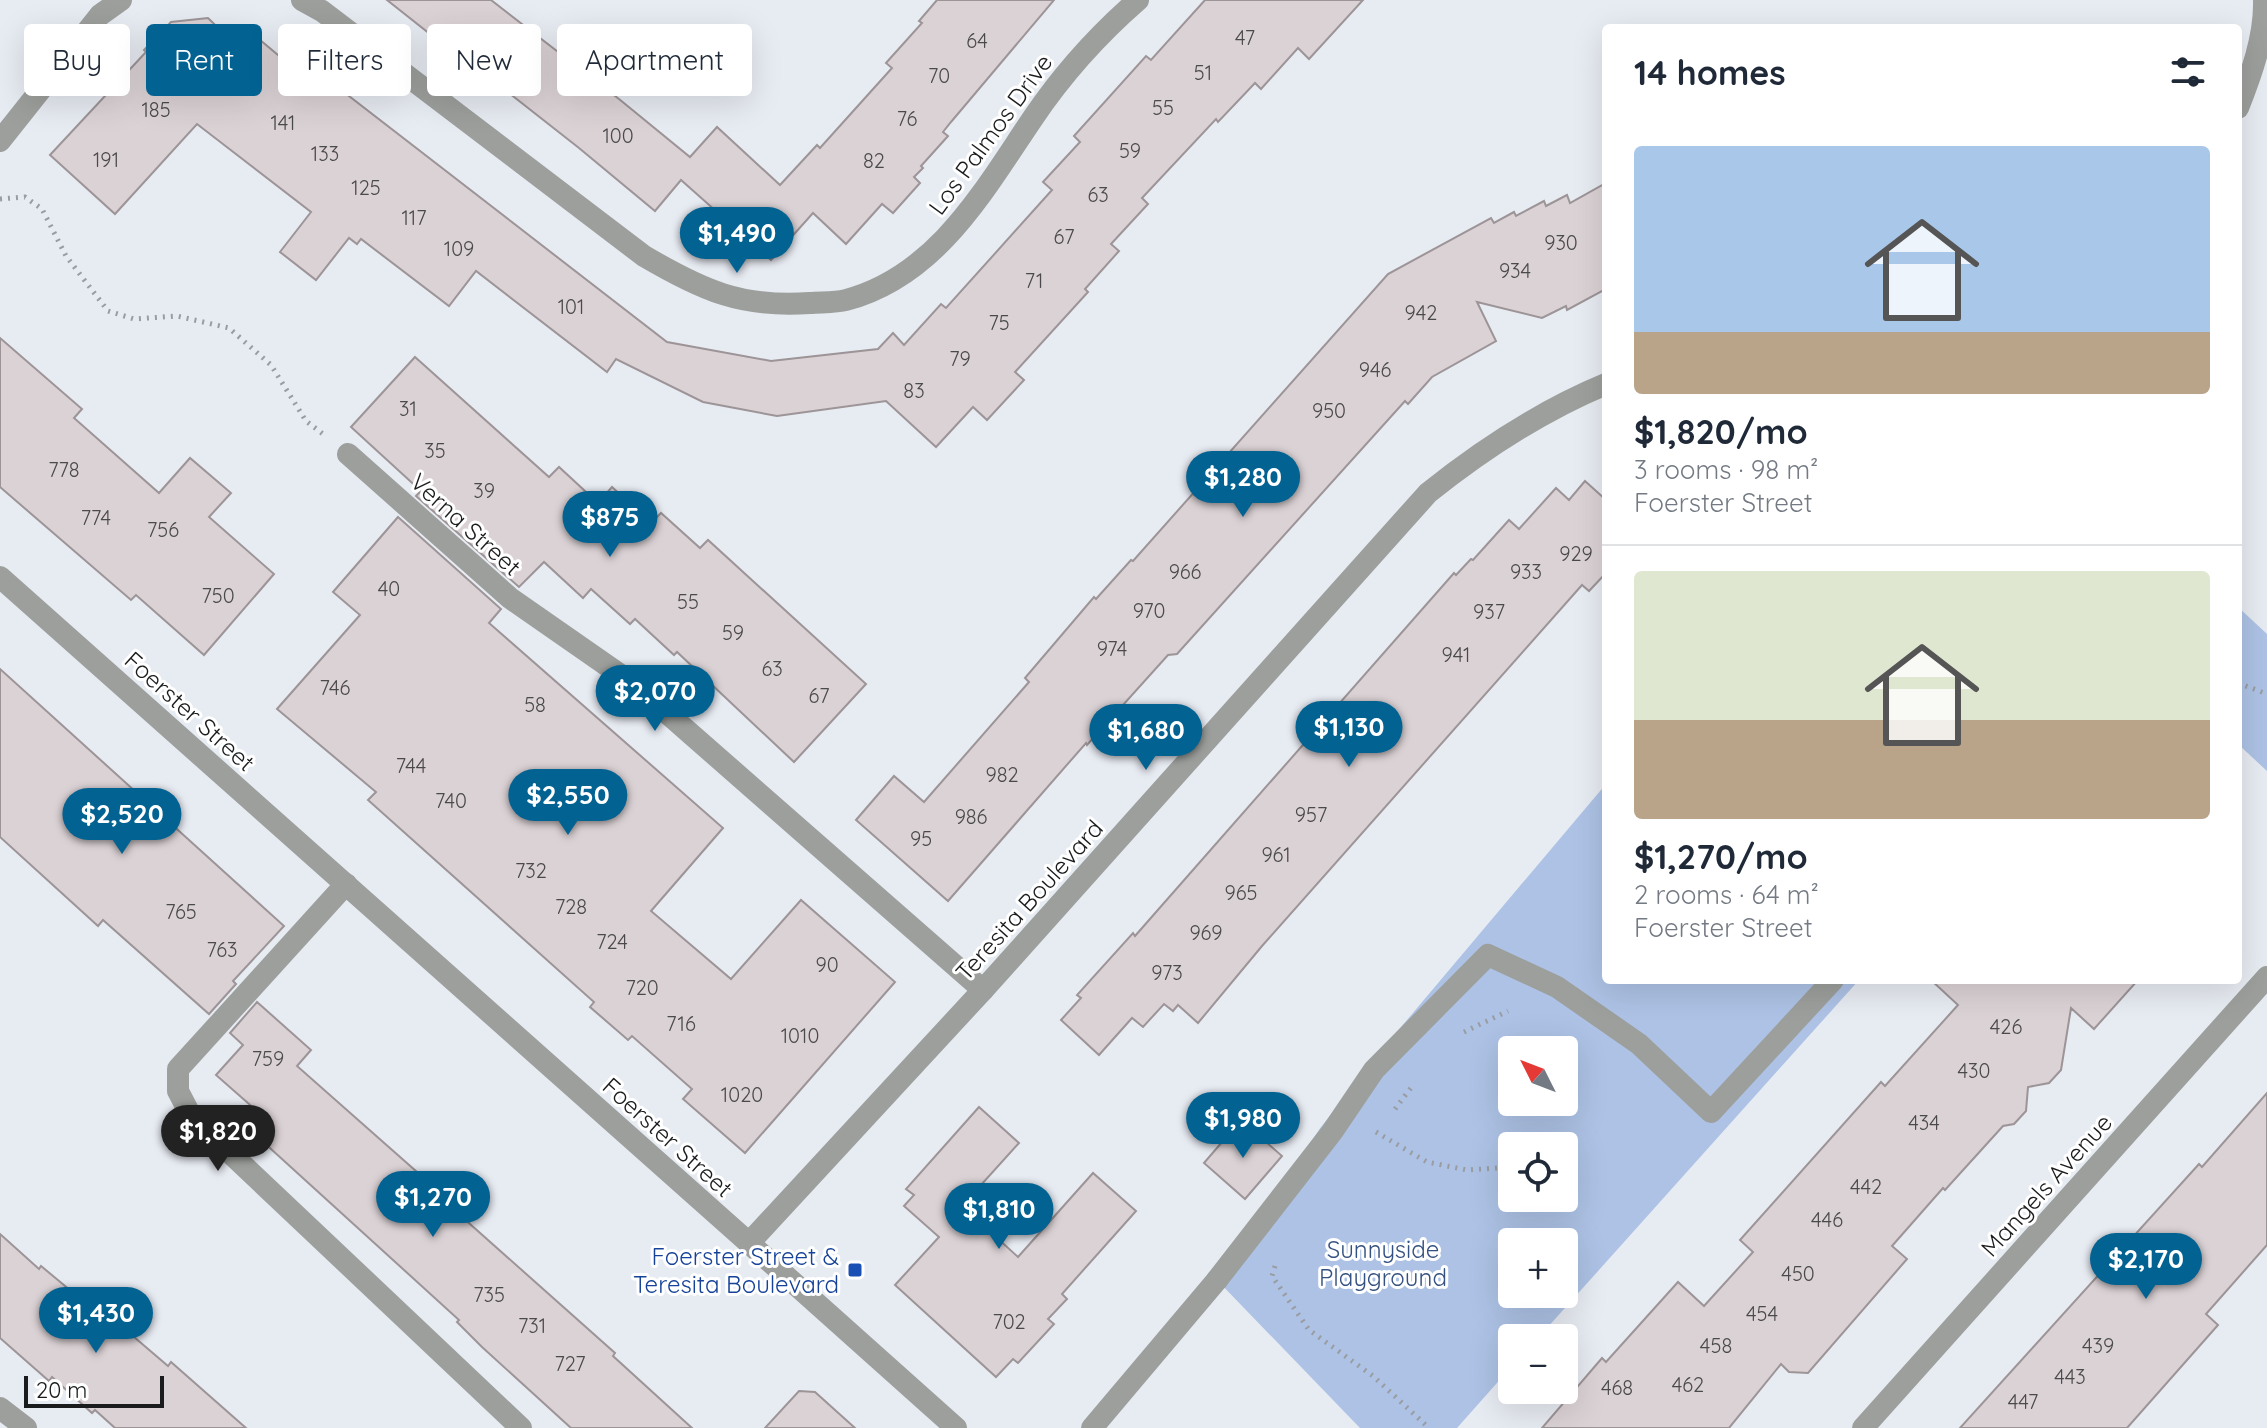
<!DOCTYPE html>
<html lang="en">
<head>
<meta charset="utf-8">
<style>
  body { margin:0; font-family:Quicksand,sans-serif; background:#f6f6f7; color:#1f2937; height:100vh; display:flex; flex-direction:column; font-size:30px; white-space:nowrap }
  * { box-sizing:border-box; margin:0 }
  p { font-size:26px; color:#747a83 }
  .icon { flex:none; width:44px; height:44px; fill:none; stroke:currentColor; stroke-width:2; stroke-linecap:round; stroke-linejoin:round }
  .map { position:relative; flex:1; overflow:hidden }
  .panel { position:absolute; left:1602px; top:24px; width:640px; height:960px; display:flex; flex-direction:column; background:#fff; border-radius:8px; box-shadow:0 8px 32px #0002 }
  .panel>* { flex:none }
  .banner { position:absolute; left:24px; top:24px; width:760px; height:72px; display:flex; gap:16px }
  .needle { width:52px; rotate:312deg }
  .buttons { position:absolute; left:1498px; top:1036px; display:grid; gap:16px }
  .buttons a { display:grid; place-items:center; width:80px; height:80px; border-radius:8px; background:#fff; box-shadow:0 8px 32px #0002; font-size:40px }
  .scale { position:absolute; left:24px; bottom:20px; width:140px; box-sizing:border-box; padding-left:8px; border:4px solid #191b1d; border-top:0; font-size:22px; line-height:28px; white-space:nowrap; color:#191b1d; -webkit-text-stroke:6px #fff; paint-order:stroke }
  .price { position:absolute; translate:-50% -68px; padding:0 18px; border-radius:28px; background:#026292; color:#fff; font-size:26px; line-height:52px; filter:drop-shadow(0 2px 4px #0008) }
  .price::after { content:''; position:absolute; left:50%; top:48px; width:24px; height:18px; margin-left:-12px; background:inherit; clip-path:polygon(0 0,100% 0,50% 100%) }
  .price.selected { background:#222; color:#fff }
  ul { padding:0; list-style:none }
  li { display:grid; align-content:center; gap:16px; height:424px; padding:0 32px }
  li+li { border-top:2px solid #e0e1e3 }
  li span { display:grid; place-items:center; height:248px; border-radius:8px; color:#555 }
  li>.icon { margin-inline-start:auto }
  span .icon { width:144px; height:144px; fill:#fffc; stroke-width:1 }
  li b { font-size:34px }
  h2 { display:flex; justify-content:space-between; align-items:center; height:96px; padding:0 32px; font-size:34px }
  .tag { padding:0 28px; border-radius:8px; background:#fff; box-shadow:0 8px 32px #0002; font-size:28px; line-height:72px }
  .tag.selected { background:#026292; color:#fff }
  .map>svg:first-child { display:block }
</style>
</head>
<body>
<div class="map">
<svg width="2267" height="1428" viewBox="0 0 2267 1428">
  <rect width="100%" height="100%" fill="#e7ebf2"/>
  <g fill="#adc2e5" fill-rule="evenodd">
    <polygon points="2238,607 2267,634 2267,771 2238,744"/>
    <path d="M1606,784V980H1859L1538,1338H1512V1366L1457,1428H1360L1217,1280L1321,1127L1396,1033ZM1512,1050H1564V1102H1512ZM1512,1146H1564V1198H1512ZM1512,1242H1564V1294H1512Z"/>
  </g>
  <g fill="#dbd2d5" stroke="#9c9497" stroke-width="2">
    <polygon points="387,0 491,0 619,99 690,157 717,127 780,185 817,145 820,148 892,68 886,63 922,23 919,21 937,0 1054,0 951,122 943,132 948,136 921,166 923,168 914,177 920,183 893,213 882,204 846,244 813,213 771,260 681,180 655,211 579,148 495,82 493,84"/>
    <polygon points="1205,0 1363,0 1309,59 1298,48 1261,89 1255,83 1218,122 1216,119 1142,198 1148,204 1111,244 1119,251 1085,289 1088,292 1015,372 1024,380 987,420 973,407 936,447 886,401 777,416 703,402 616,359 607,372 476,271 449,306 361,239 357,244 349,238 316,280 280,252 311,212 197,124 115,214 50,155 146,52 144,50 171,22 208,18 234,43 247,29 291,66 294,63 297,65 301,59 667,342 771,361 878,349 893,333 904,345 941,304 946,308 1052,190 1043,182 1080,142 1074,136 1146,56 1151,60"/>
    <polygon points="1606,183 1606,289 1567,310 1566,306 1542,318 1477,302 1496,341 1432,377 1408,404 1405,401 1177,654 1168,655 1087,745 1086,743 948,901 856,820 894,776 924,802 1029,682 1025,678 1094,597 1096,599 1131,560 1133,561 1388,274 1491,218 1494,223 1514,212 1516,216 1544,201 1546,206 1567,195 1570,203"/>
    <polygon points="0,338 82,409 74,418 159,493 190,458 231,493 209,517 274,574 204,655 136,595 131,600 0,487"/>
    <polygon points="415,357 549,477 559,467 598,503 612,487 651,523 661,513 700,548 708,540 866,684 794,762 677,652 674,655 635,619 630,624 591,589 583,598 544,562 519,587 416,496 421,491 351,427"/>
    <polygon points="1585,481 1606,500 1606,573 1589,591 1582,585 1262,946 1198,1023 1178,1005 1173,1011 1164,1004 1143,1027 1132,1018 1099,1055 1061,1020 1081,998 1077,995 1133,933 1135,936 1454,573 1456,575 1471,559 1473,560 1509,520 1519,529 1556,488 1569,500"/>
    <polygon points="398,517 501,609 489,623 723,828 651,911 731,979 801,900 895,982 745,1153 683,1099 692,1089 632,1036 628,1040 590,1007 594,1002 368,800 376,792 277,709 360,615 333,592"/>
    <polygon points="0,669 284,926 233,981 236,984 209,1014 103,920 98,926 0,837"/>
    <polygon points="1931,980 2138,980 2094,1029 2071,1008 2061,1070 2049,1083 2028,1087 2026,1111 2014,1124 2003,1126 1945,1190 1943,1188 1892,1246 1907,1259 1808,1373 1789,1372 1781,1364 1729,1428 1542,1428 1602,1358 1606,1362 1678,1282 1704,1306 1753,1252 1740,1240 1881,1082 1885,1086 1958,1005"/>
    <polygon points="257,1002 311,1050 297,1066 417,1172 415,1175 615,1353 613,1356 692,1428 571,1428 482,1347 457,1322 459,1320 260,1139 246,1124 257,1111 216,1075 243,1045 230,1033"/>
    <polygon points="2267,1093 2267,1245 2206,1314 2218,1325 2127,1428 1960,1428 2199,1164 2202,1167"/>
    <polygon points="979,1107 1019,1143 962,1206 1018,1257 1093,1173 1136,1211 1062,1294 1067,1299 1048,1319 1054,1324 1018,1363 1013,1359 996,1377 895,1285 939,1237 904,1206 914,1195 906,1189"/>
    <polygon points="1241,1120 1282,1156 1245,1199 1204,1163"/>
    <polygon points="0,1234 39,1269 41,1266 124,1335 127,1331 168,1366 171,1362 246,1428 115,1428 95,1410 92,1413 52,1377 49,1381 0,1338"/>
    <polygon points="799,1391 815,1392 855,1428 765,1428"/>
  </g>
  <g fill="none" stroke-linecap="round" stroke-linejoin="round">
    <g stroke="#999da2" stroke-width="5" stroke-dasharray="2 6" stroke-linecap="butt">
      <polyline points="0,199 25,197 42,209 66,256 108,311 134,319 177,316 229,328 271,365 306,421 323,434"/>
      <polyline points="2238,683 2267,694"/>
      <polyline points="1464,1032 1508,1011"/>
      <polyline points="1395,1109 1413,1085"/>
      <polyline points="1376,1132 1427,1162 1467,1170 1512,1167"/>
      <polyline points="1564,1192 1574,1195"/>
      <polyline points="1275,1266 1272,1276 1309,1330 1373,1376 1429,1428"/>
    </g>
    <polyline stroke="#9c9f9c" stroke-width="22" points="1217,1280 1332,1132 1374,1070 1488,955 1557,987 1639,1044 1711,1112 1833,980"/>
    <g stroke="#9c9f9c" stroke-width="22">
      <path d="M302,0L322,11L644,256C702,290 741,308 810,303C821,302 835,303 846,300C937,276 984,190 1033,118C1062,75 1099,34 1138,0"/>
      <polyline points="0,141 100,15 121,0"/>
      <polyline points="348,454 510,598 635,685 983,990"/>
      <polyline points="0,577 749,1243"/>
      <polyline points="346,884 178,1069 178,1091 191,1116 521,1428"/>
      <polyline points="0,1408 26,1428"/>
      <polyline points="1092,1428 1217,1280"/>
      <polyline points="1863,1428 2267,977"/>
    </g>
    <g stroke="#9c9f9c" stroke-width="22">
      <path d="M2238,108C2251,75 2265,37 2264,0"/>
      <path d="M956,1428L749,1243L983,990L1428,493C1483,449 1541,411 1606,384"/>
    </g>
  </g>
  <rect fill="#1a4fb4" stroke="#fff" stroke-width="3" x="847" y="1262" width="16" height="16" rx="4"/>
  <g text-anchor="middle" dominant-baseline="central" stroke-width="6" stroke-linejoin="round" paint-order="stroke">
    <g font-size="20" fill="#4a494b">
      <text x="1245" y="37">47</text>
      <text x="977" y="40">64</text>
      <text x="1203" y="72">51</text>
      <text x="939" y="75">70</text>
      <text x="1163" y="107">55</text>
      <text x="156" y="109">185</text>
      <text x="907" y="118">76</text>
      <text x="283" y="122">141</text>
      <text x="618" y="135">100</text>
      <text x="1130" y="150">59</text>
      <text x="325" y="153">133</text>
      <text x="106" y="159">191</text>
      <text x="874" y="160">82</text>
      <text x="366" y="187">125</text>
      <text x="1098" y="194">63</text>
      <text x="414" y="217">117</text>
      <text x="1064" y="236">67</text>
      <text x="1561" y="242">930</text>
      <text x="459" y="248">109</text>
      <text x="1515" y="270">934</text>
      <text x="1034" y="280">71</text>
      <text x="571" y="306">101</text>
      <text x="1421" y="312">942</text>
      <text x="999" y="322">75</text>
      <text x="960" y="358">79</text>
      <text x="1375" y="369">946</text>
      <text x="914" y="390">83</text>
      <text x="408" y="408">31</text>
      <text x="1329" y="410">950</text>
      <text x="435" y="450">35</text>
      <text x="64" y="469">778</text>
      <text x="484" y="490">39</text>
      <text x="96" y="517">774</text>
      <text x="163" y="529">756</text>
      <text x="1576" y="553">929</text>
      <text x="1185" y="571">966</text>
      <text x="1526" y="571">933</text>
      <text x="389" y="588">40</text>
      <text x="218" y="595">750</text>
      <text x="688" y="601">55</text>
      <text x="1149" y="610">970</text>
      <text x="1489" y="611">937</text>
      <text x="733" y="632">59</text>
      <text x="1112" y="648">974</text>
      <text x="1456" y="654">941</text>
      <text x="772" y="668">63</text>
      <text x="335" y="687">746</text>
      <text x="819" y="695">67</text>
      <text x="535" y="704">58</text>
      <text x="411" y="765">744</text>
      <text x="1002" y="774">982</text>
      <text x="451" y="800">740</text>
      <text x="1311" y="814">957</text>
      <text x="971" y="816">986</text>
      <text x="921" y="838">95</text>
      <text x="1276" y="854">961</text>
      <text x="531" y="870">732</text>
      <text x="1241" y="892">965</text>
      <text x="571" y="906">728</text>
      <text x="181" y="911">765</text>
      <text x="1206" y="932">969</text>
      <text x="612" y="941">724</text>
      <text x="222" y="949">763</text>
      <text x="827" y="964">90</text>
      <text x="1167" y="972">973</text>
      <text x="642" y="987">720</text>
      <text x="681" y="1023">716</text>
      <text x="2006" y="1026">426</text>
      <text x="800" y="1035">1010</text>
      <text x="268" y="1058">759</text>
      <text x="1974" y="1070">430</text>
      <text x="742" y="1094">1020</text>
      <text x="1924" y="1122">434</text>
      <text x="1866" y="1186">442</text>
      <text x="1827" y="1219">446</text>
      <text x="1798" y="1273">450</text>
      <text x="489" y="1294">735</text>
      <text x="1762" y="1313">454</text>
      <text x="1009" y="1321">702</text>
      <text x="532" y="1325">731</text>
      <text x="1716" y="1345">458</text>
      <text x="2098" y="1345">439</text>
      <text x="570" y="1363">727</text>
      <text x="2070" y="1376">443</text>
      <text x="1688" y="1384">462</text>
      <text x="1617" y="1387">468</text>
      <text x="2023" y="1401">447</text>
    </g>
    <g font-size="24" fill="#191b1d" stroke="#fff">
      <text transform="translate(990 134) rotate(-54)">Los Palmos Drive</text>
      <text transform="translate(466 524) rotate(42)">Verna Street</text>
      <text transform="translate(190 711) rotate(42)">Foerster Street</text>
      <text transform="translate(1029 900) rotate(-48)">Teresita Boulevard</text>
      <text transform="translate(668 1137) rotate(42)">Foerster Street</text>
      <text transform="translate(2046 1185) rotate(-48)">Mangels Avenue</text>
    </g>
    <g font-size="24" fill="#355181" stroke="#fff">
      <text x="1383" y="1249">Sunnyside<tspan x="1383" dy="28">Playground</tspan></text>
    </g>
    <g font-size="24" fill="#164399" stroke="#fff" text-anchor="end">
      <text x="839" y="1256">Foerster Street &amp;<tspan x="839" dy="28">Teresita Boulevard</tspan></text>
    </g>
  </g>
</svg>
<div class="buttons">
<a><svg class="needle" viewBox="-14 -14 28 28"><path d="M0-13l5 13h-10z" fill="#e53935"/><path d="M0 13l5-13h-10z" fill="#747a83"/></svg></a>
<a><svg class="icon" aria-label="locate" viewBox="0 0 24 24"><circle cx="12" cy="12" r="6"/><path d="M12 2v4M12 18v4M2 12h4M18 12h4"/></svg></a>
<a>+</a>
<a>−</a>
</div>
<div class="scale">20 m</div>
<b class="price" style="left:737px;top:275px">$1,490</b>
<b class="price" style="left:1243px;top:519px">$1,280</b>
<b class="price" style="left:610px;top:559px">$875</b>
<b class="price" style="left:655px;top:733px">$2,070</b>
<b class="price" style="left:1349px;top:769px">$1,130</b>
<b class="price" style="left:1146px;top:772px">$1,680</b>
<b class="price" style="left:568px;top:837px">$2,550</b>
<b class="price" style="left:122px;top:856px">$2,520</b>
<b class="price" style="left:1243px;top:1160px">$1,980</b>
<b class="price selected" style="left:218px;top:1173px">$1,820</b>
<b class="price" style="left:433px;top:1239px">$1,270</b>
<b class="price" style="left:999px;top:1251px">$1,810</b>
<b class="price" style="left:2146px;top:1301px">$2,170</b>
<b class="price" style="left:96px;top:1355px">$1,430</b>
<div class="banner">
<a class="tag">Buy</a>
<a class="tag selected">Rent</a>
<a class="tag">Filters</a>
<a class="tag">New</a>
<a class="tag">Apartment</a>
</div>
<section class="panel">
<h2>14 homes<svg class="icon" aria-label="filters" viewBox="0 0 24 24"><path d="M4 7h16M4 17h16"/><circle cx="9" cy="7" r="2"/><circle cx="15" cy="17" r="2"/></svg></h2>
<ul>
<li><span style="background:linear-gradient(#a9c7e8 75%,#b9a48a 0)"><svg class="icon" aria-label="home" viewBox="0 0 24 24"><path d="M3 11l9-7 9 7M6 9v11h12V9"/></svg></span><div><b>$1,820/mo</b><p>3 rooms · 98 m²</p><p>Foerster Street</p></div></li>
<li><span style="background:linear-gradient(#dfe7d0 60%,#b9a48a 0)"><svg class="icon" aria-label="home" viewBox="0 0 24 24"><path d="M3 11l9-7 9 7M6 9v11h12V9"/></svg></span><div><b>$1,270/mo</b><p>2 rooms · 64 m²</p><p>Foerster Street</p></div></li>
</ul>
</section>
</div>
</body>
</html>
